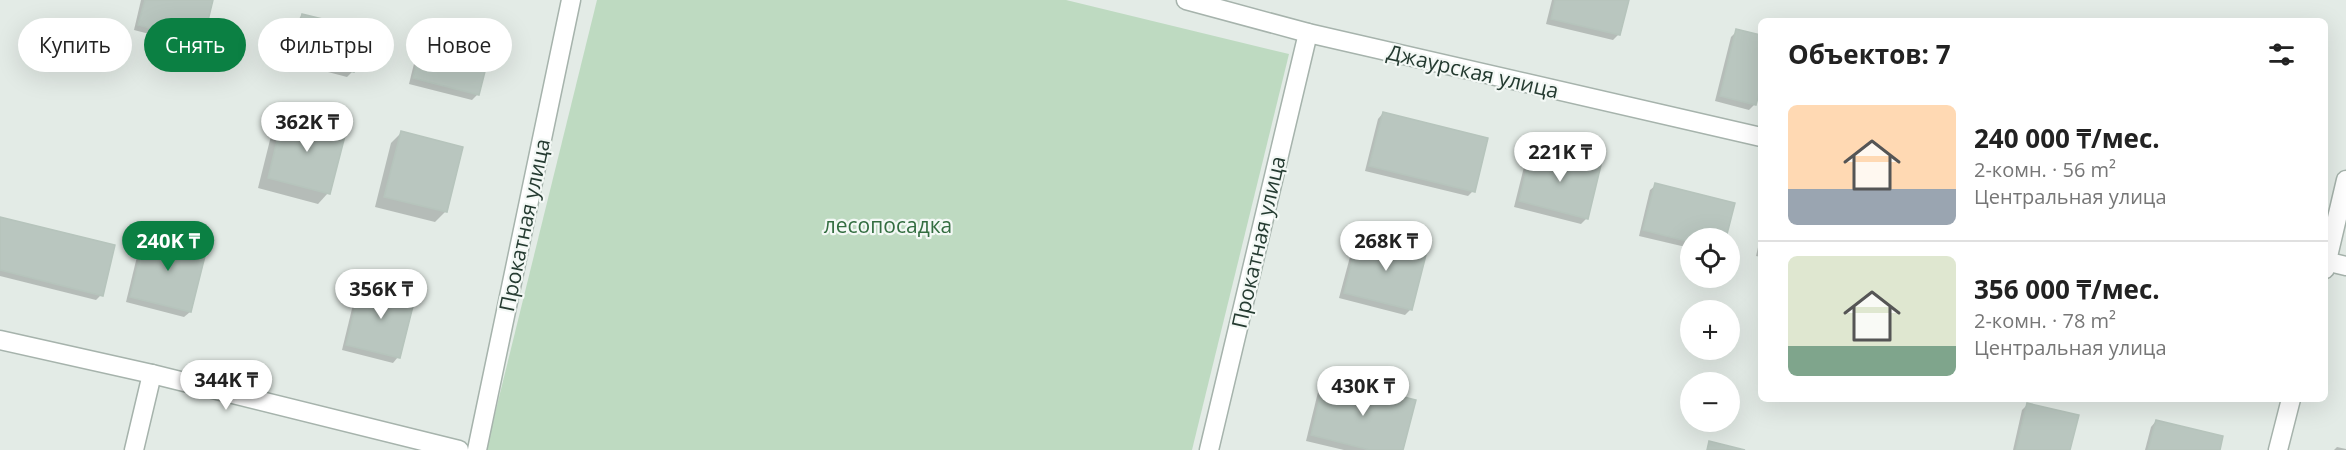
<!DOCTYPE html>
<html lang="ru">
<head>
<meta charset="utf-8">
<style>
  body { margin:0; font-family:"Open Sans",sans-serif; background:#f6f6f6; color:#222; height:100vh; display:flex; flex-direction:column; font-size:22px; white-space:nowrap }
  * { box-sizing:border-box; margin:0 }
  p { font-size:20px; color:#767676 }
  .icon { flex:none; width:33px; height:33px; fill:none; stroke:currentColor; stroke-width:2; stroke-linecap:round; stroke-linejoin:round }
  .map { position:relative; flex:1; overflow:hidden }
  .sheet { position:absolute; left:1758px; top:18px; width:570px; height:384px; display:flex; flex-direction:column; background:#fff; border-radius:9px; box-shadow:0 6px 24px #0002 }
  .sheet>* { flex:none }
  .top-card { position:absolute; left:18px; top:18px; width:570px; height:54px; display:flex; gap:12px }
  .fabs { position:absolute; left:1680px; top:228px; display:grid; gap:12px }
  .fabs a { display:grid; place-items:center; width:60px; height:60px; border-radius:50%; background:#fff; box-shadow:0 6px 24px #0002; font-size:30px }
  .price { position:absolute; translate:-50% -51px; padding:0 14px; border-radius:21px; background:#fff; color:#222; font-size:20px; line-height:39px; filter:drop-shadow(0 2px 3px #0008) }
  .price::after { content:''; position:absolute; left:50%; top:36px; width:18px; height:14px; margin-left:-9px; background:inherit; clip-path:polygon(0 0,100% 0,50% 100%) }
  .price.current { background:#0b8043; color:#fff }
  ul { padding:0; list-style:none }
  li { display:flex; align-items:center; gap:18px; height:150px; padding:0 30px }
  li+li { border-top:2px solid #e0e0e0 }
  li span { display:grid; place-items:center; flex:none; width:168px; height:120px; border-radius:9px; color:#555 }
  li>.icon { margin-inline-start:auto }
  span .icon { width:72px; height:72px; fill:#fffc; stroke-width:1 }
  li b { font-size:26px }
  h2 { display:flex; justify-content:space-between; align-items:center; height:72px; padding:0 30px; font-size:26px }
  .tag { padding:0 21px; border-radius:27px; background:#fff; box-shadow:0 6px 24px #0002; font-size:21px; line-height:54px }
  .tag.current { background:#0b8043; color:#fff }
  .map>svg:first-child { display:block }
</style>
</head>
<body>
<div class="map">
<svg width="2346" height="450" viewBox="0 0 2346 450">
  <rect width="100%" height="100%" fill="#e3ebe6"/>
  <polygon fill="#bedac1" points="597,0 1066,0 1289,54 1192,450 486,450"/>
  <g fill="#0003">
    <polygon points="141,0 211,0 201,40 196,46 134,30"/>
    <polygon points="1552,0 1627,0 1618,35 1613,40 1546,24"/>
    <polygon points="302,15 353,71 347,77 286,61 297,21"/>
    <polygon points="428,21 478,94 472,100 409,84 423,27"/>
    <polygon points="1737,31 1761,37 1761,80 1755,104 1749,110 1715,101 1731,37"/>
    <polygon points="1383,113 1473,191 1468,196 1365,171 1378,119"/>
    <polygon points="284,114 328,193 318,204 258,188 274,124"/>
    <polygon points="401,133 446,211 435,222 375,207 391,143"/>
    <polygon points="1532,150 1587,218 1581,224 1514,207 1527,155"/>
    <polygon points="1656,185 1733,204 1724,238 1690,238 1690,248 1639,236 1650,190"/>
    <polygon points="0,218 101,295 96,300 0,276"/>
    <polygon points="1761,234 1761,257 1756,256"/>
    <polygon points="147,235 190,312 184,317 126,302 141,240"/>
    <polygon points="1359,236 1411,309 1405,315 1339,298 1354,242"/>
    <polygon points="363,283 398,357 393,363 342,350 357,288"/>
    <polygon points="1326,378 1402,450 1344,450 1306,441 1320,384"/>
    <polygon points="2028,404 2069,450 2013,450 2022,410"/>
    <polygon points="2156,421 2218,450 2145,450 2151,427"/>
    <polygon points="2337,447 2346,449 2346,450 2334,450"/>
  </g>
  <g fill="#b9c6bf" stroke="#b6c4bc" stroke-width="1.5">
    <polygon points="145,0 213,0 203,41 138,25"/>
    <polygon points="1555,0 1629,0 1620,35 1551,19"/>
    <polygon points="302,14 364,29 354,72 291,56"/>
    <polygon points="428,20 494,36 479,95 413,78"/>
    <polygon points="1736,29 1761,35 1761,86 1756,105 1720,96"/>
    <polygon points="284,112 347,128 330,194 268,178"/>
    <polygon points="1383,112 1488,138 1475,192 1369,166"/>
    <polygon points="401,131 463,147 447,212 384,197"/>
    <polygon points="1532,148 1601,165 1588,219 1519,201"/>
    <polygon points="1655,183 1735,203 1726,238 1690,238 1690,242 1643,230"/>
    <polygon points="0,217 115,245 103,296 0,270"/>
    <polygon points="146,233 207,248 191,312 130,297"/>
    <polygon points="1359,234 1427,251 1412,310 1344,293"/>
    <polygon points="362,281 416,294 400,358 346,345"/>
    <polygon points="1325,377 1416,400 1403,450 1370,450 1311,435"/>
    <polygon points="2027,403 2079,415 2070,450 2016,450"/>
    <polygon points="2156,420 2223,436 2220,450 2148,450"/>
    <polygon points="1709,441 1745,450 1707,450"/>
  </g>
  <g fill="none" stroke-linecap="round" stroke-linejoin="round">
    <g stroke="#a6b3ac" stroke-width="21">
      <g id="minor">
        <polyline points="1186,0 1308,33 1761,137"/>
        <polyline points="2325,261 2346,266"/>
        <polyline points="2325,269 2346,180"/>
        <polyline points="0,340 152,374 459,450"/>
        <polyline points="134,450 152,374"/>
        <polyline points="477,450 571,0"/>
        <polyline points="1209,450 1308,33"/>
        <polyline points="2278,450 2291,399"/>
      </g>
    </g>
    <use href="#minor" stroke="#fff" stroke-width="18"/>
  </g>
  <g text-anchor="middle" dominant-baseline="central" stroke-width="4.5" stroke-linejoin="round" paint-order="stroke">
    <g font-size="21" fill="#253b31" stroke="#f3f8f5">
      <text transform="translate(1473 71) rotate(13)">Джаурская улица</text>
      <text transform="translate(524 225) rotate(-78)">Прокатная улица</text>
      <text transform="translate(1258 242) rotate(-77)">Прокатная улица</text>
    </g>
    <g font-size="21" fill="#336d40" stroke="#f3f8f5">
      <text x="888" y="225">лесопосадка</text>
    </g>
  </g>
</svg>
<div class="fabs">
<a><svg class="icon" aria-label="locate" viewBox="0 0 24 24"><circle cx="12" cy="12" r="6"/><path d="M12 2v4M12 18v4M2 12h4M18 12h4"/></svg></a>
<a>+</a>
<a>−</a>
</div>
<b class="price" style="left:307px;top:153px">362K ₸</b>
<b class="price" style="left:1560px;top:183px">221K ₸</b>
<b class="price current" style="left:168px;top:272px">240K ₸</b>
<b class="price" style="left:1386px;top:272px">268K ₸</b>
<b class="price" style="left:381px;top:320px">356K ₸</b>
<b class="price" style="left:226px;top:411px">344K ₸</b>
<b class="price" style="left:1363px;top:417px">430K ₸</b>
<div class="top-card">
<a class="tag">Купить</a>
<a class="tag current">Снять</a>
<a class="tag">Фильтры</a>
<a class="tag">Новое</a>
</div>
<section class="sheet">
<h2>Объектов: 7<svg class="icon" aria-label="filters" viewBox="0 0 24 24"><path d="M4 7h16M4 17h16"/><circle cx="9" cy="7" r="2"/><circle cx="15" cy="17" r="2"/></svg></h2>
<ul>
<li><span style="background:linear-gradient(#ffd9b3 70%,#9aa5b1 0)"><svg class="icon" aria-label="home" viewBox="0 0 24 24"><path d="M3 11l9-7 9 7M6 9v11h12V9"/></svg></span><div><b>240 000 ₸/мес.</b><p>2-комн. · 56 m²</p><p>Центральная улица</p></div></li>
<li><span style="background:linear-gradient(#dfe7d0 75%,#7fa58c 0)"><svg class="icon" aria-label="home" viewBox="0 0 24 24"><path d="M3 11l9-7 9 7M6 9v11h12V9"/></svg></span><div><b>356 000 ₸/мес.</b><p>2-комн. · 78 m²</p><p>Центральная улица</p></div></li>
</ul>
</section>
</div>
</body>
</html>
